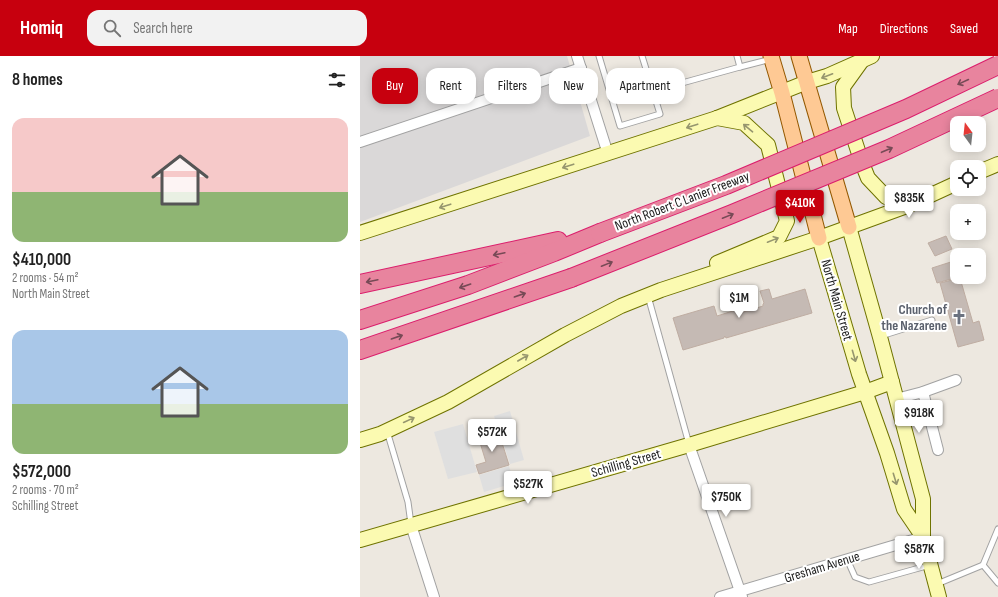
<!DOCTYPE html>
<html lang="en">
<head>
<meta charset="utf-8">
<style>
  body { margin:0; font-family:"Sofia Sans Condensed",sans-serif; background:#f2f2f2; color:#222; height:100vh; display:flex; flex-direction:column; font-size:15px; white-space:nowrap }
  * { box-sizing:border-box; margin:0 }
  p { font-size:13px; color:#767676 }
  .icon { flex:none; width:22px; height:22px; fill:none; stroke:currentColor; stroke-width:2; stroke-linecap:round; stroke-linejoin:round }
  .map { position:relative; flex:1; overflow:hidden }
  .side { display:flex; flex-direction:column; background:#fff; width:360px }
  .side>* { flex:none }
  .banner { position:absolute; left:12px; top:12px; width:380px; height:36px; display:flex; gap:8px }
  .needle { width:26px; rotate:345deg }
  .controls { position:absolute; left:590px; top:60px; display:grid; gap:8px }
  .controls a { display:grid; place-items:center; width:36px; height:36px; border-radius:8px; background:#fff; box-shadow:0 2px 10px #0003; font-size:20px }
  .price { position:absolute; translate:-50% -34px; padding:0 9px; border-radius:4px; background:#fff; color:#222; font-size:13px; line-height:26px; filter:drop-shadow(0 1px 2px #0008) }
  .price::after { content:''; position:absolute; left:50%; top:24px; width:12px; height:9px; margin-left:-6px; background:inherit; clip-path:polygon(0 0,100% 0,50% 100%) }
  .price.current { background:#c7000e; color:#fff }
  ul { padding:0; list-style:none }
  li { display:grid; align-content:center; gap:8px; height:212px; padding:0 12px }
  li span { display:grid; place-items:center; height:124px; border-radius:12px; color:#555 }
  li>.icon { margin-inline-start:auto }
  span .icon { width:72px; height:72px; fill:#fffc; stroke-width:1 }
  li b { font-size:17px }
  h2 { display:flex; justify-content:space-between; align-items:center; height:48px; padding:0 12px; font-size:17px }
  .tag { padding:0 14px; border-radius:12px; background:#fff; box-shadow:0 2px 10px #0003; font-size:14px; line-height:36px }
  .tag.current { background:#c7000e; color:#fff }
  header { display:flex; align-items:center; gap:24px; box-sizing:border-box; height:56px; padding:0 20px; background:#c7000e; color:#fff }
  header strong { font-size:19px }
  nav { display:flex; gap:22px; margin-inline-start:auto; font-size:14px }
  .search { width:280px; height:36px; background:#f2f2f2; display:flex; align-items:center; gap:10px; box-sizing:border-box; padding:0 14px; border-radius:12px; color:#767676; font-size:15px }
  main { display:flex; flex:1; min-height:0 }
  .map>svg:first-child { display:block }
</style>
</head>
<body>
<header>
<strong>Homiq</strong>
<div class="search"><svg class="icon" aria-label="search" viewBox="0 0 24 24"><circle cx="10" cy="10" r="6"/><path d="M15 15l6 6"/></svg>Search here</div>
<nav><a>Map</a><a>Directions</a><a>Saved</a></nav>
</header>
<main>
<section class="side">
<h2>8 homes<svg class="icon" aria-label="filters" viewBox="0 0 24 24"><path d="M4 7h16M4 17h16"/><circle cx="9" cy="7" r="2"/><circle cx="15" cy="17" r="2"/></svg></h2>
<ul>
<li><span style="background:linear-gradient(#f6c9c9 60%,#8fb573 0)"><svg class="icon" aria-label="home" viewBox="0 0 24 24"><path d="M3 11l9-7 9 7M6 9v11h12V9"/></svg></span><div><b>$410,000</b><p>2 rooms · 54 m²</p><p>North Main Street</p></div></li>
<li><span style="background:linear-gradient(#a9c7e8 60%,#8fb573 0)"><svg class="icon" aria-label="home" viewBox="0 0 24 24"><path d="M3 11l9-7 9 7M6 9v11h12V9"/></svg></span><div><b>$572,000</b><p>2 rooms · 70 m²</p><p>Schilling Street</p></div></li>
</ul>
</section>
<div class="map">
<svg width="638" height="541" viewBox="0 0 638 541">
  <rect width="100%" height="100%" fill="#ede8e0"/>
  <polygon fill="#dad8d8" points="0,0 207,0 230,80 0,166"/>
  <g fill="#dfdfdf">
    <polygon points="150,355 164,404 150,408 134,360"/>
    <polygon points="103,368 117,416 88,423 74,376"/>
    <polygon points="149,410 154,427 124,436 119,419"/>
  </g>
  <g fill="#c5bab4" stroke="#bfada2">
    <polygon points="586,180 592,193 575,200 568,187"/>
    <polygon points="597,204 597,221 598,221 577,227 572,212"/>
    <polygon points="600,222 613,267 619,265 624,284 598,291 580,227"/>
    <polygon points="409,233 412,243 445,233 452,257 366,282 365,280 364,281 364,282 323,294 313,262 354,250 357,260 376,254 377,258 403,250 403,248 404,247 400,235"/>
    <polygon points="138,374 149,409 119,418 116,409 126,406 118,380"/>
  </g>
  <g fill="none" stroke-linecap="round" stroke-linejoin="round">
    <g stroke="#a2a2a2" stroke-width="7">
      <g id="lane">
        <polyline points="239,0 260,70 300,58 282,0"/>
        <polyline points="377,0 380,11 411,3"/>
        <polyline points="293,35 380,11"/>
        <polyline points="288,240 329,388"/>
        <polyline points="521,280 572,264"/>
        <polyline points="27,375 48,446 51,468"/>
        <polyline points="487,503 495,521 509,526 570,509"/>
        <polyline points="623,509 638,527"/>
        <polyline points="577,528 623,509 638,473"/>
      </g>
    </g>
    <g stroke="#a2a2a2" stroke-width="12">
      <g id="street">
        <polyline points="217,0 248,98"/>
        <polyline points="0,86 221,12"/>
        <polyline points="563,336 578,394"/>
        <polyline points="536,343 563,336 596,324"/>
        <polyline points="329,389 382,541"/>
        <polyline points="51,469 74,541"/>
        <polyline points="360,541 563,481"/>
      </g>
    </g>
    <g stroke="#6f7301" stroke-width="16">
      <g id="secondary">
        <polyline points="501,6 483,31 484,52 502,107 508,122 526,141 547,150"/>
        <polyline points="619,116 638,108"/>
        <polyline points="489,171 520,281 563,443 563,481 579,541"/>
        <polyline points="0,177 357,62 447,26 467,20 512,0"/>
        <polyline points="459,182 499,318 527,397 544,453 563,481"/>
        <polyline points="357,207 419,181 427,165 408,89 384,67 357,62"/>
        <polyline points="0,384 20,378 88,346 205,279 261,250 301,234 459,182 547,150 597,127"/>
        <polyline points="0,484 329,389 505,336 532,326"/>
      </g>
    </g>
    <g stroke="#935800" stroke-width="17">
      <g id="primary">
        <polyline points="411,0 422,37 459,182"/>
        <polyline points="439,0 489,171"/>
      </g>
    </g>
    <g stroke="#db1e6c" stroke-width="20">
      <g id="highway">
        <polyline points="0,228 198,185"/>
        <polyline points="0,264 108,229 194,196 240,177"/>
        <polyline points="0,294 211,222"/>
      </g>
    </g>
    <use href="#lane" stroke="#fff" stroke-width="5"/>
    <use href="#street" stroke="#fff" stroke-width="10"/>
    <use href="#secondary" stroke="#fbfab1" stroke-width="14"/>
    <use href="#primary" stroke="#fec994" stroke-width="15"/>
    <use href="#highway" stroke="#e8849e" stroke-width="18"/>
    <g stroke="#db1e6c" stroke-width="20" stroke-linecap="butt">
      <g id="highway-bridge">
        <polyline points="240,177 366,129 546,53 638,9"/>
        <polyline points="211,222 372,158 529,93 638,42"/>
      </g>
    </g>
    <use href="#highway-bridge" stroke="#e8849e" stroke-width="18"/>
  </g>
  <defs><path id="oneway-shaft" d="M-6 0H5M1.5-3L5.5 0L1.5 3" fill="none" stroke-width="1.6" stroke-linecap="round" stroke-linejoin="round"/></defs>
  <g stroke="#96966e">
    <use href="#oneway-shaft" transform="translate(467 20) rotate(159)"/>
    <use href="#oneway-shaft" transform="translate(332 70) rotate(162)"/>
    <use href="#oneway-shaft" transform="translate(388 72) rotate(-140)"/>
    <use href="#oneway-shaft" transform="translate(208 110) rotate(162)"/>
    <use href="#oneway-shaft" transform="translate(85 150) rotate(162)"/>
    <use href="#oneway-shaft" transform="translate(413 184) rotate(-22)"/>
    <use href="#oneway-shaft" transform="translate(494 300) rotate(74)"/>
    <use href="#oneway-shaft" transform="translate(163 302) rotate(-30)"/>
    <use href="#oneway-shaft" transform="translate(49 364) rotate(-25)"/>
    <use href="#oneway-shaft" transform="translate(535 423) rotate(73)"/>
  </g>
  <g stroke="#774a56">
    <use href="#oneway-shaft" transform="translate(603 26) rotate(155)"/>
    <use href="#oneway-shaft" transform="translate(527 94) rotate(-23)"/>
    <use href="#oneway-shaft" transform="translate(368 160) rotate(-22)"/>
    <use href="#oneway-shaft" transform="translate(139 198) rotate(168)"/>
    <use href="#oneway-shaft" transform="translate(247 208) rotate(-22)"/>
    <use href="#oneway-shaft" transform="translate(12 225) rotate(168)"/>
    <use href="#oneway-shaft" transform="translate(105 230) rotate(161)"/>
    <use href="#oneway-shaft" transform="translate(160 239) rotate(-19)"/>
    <use href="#oneway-shaft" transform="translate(37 281) rotate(-19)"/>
  </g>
  <defs>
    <g id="church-bare" transform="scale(1.2)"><path d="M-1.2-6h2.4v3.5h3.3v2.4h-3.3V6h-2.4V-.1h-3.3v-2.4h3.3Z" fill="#6b7280" stroke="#fff" stroke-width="2.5" paint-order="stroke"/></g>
  </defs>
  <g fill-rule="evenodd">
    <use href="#church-bare" x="599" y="261"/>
  </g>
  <g text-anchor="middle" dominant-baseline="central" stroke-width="4" stroke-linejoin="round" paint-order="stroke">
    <g font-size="14" fill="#1b1b1b" stroke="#fff">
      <text transform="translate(322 145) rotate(-21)">North Robert C Lanier Freeway</text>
      <text transform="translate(477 244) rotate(74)">North Main Street</text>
      <text transform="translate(266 407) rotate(-16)">Schilling Street</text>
      <text transform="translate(462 511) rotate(-17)">Gresham Avenue</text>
    </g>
    <g font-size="14" font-weight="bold" fill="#5b616d" stroke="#fff" text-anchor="end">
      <text x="587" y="253">Church of<tspan x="587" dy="16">the Nazarene</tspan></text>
    </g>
  </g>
</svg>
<div class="controls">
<a><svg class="needle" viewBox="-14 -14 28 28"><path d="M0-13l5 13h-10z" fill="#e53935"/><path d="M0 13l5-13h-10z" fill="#767676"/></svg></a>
<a><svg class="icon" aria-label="locate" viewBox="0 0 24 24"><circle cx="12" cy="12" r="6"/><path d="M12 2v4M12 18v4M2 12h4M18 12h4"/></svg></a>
<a>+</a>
<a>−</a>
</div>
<b class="price" style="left:549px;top:163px">$835K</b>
<b class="price current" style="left:440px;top:168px">$410K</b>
<b class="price" style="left:379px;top:263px">$1M</b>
<b class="price" style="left:559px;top:378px">$918K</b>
<b class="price" style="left:132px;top:397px">$572K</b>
<b class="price" style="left:168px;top:449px">$527K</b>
<b class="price" style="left:366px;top:462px">$750K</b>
<b class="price" style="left:559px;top:514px">$587K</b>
<div class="banner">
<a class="tag current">Buy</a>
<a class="tag">Rent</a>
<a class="tag">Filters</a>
<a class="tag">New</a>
<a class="tag">Apartment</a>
</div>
</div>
</main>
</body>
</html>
